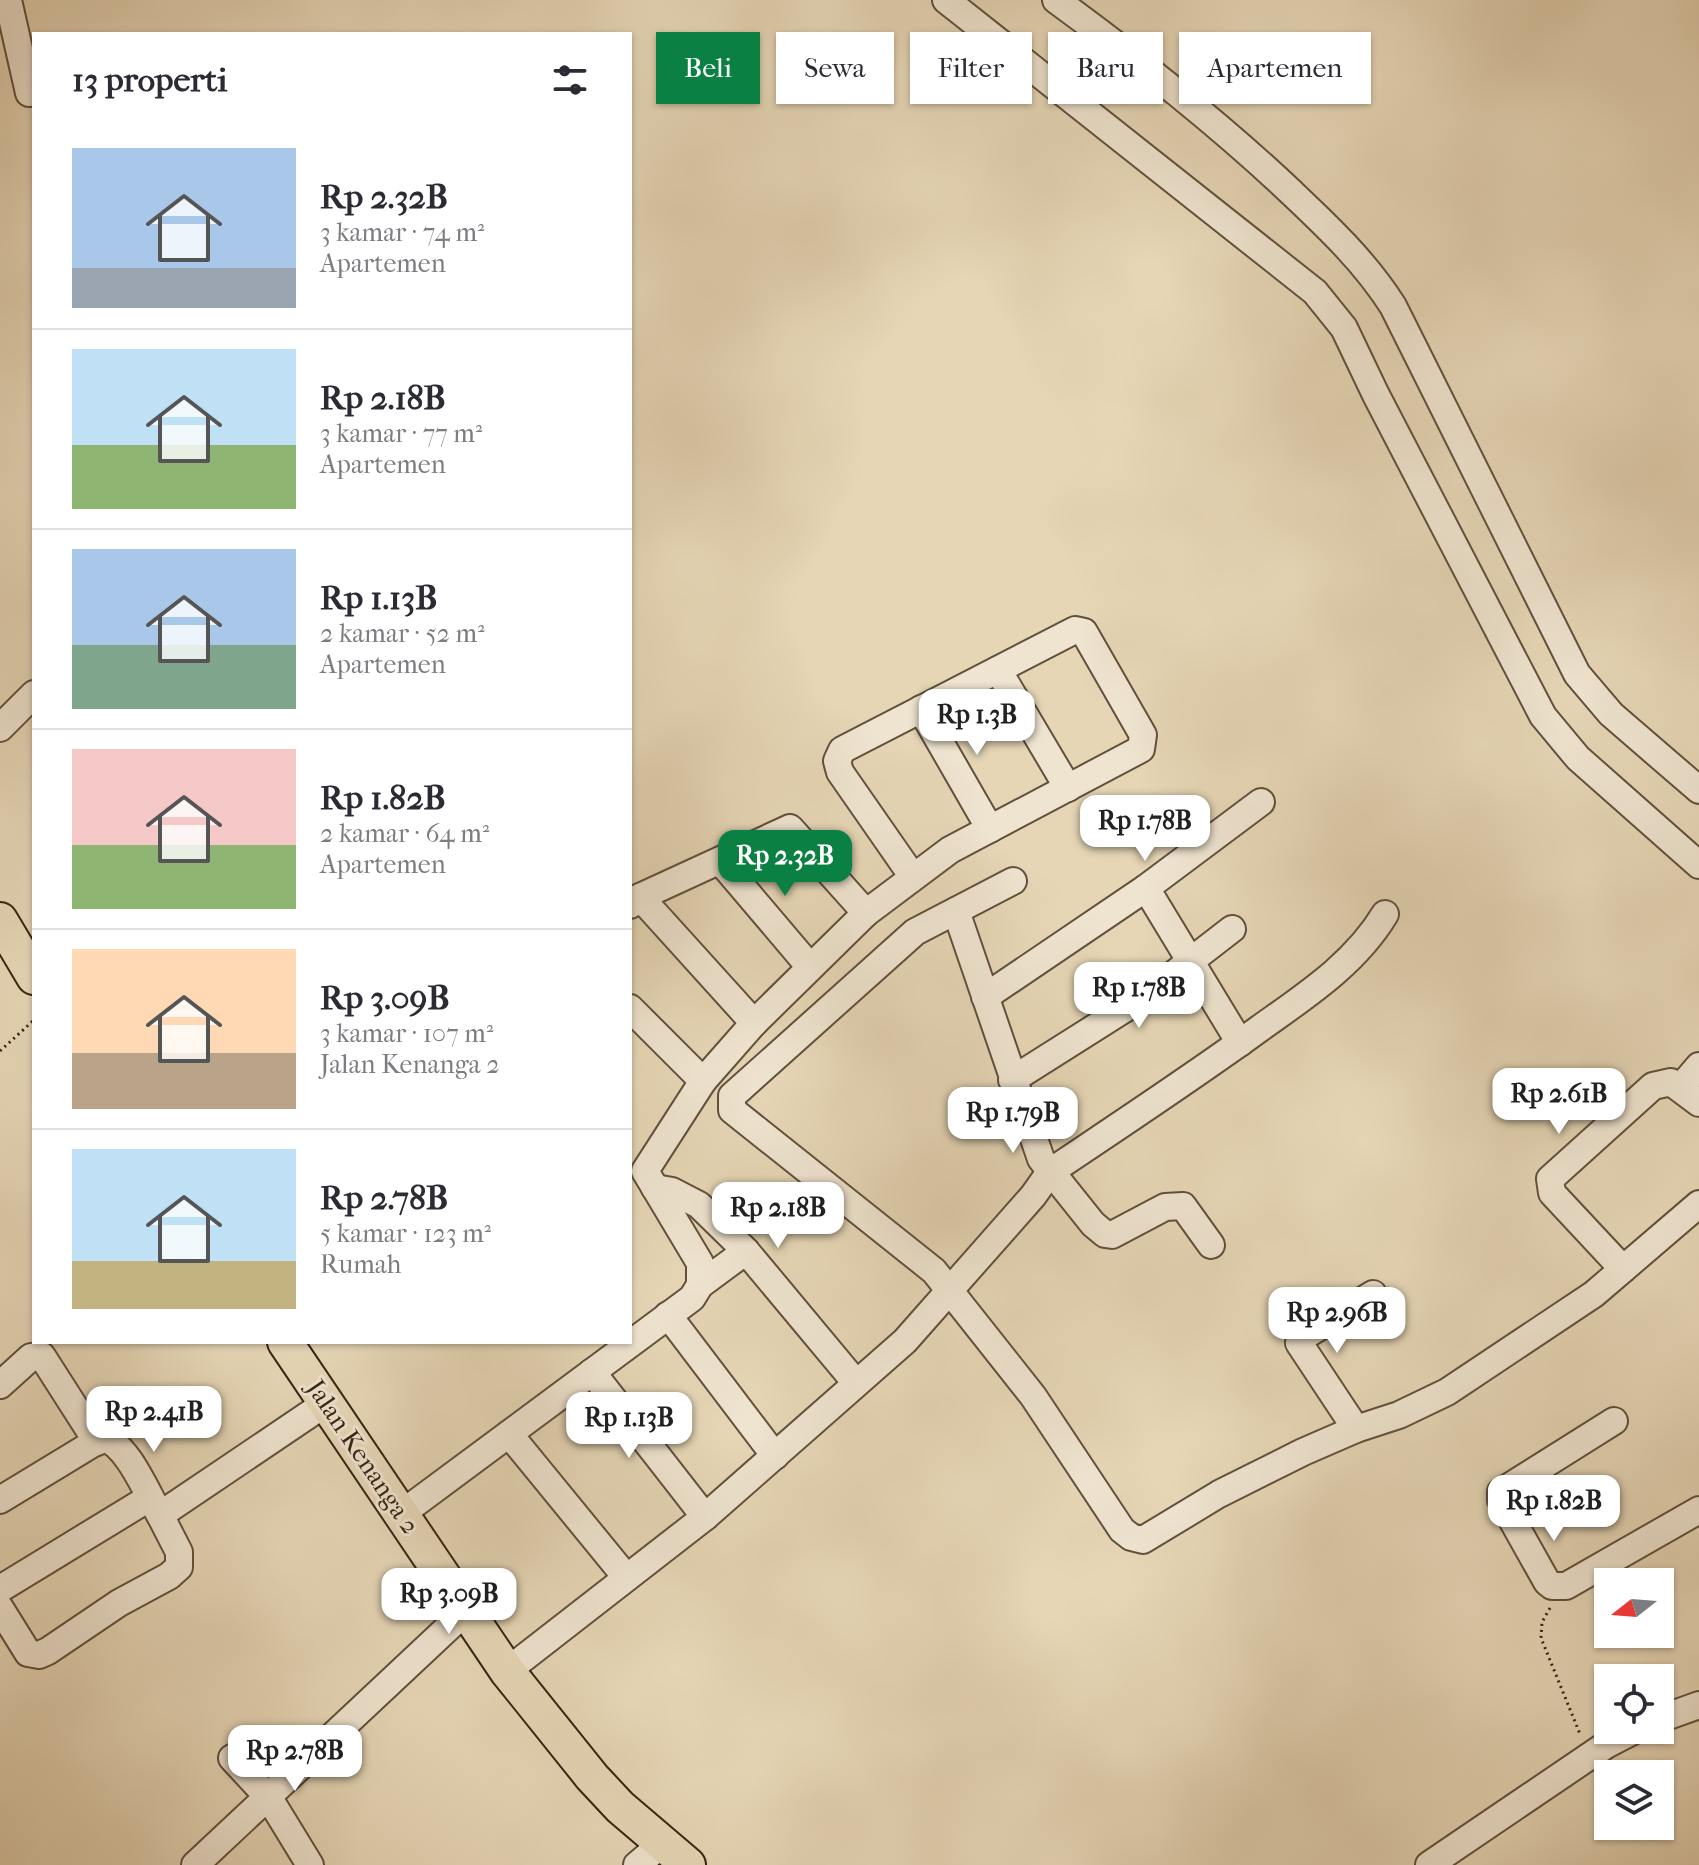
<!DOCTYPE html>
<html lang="id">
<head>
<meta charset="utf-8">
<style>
  body { margin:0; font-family:"IM FELL French Canon",serif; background:#f2f2f3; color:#2b2b33; height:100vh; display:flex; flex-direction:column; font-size:30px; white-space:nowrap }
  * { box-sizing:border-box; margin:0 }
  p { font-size:26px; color:#7c7c81 }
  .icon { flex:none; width:44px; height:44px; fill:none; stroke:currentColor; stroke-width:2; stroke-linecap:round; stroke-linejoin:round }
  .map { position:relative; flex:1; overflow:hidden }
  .side { position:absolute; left:32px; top:32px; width:600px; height:1312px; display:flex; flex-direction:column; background:#fff; border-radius:0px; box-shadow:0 2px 6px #0004 }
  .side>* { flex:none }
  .guide { position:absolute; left:656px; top:32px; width:760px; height:72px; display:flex; gap:16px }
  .needle { width:52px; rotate:253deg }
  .tools { position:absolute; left:1594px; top:1568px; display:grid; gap:16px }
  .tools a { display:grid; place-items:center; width:80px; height:80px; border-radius:0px; background:#fff; box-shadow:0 2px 6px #0004; font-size:40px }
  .price { position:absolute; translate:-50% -68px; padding:0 18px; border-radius:16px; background:#fff; color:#222; font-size:26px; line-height:52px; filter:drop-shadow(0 2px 4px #0008) }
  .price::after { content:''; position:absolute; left:50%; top:48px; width:24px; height:18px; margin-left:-12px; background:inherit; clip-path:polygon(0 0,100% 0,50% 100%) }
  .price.active { background:#0b8043; color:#fff }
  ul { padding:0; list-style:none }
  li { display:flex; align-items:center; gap:24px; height:200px; padding:0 40px }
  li+li { border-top:2px solid #e1e1e2 }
  li span { display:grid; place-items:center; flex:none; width:224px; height:160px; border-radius:0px; color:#555 }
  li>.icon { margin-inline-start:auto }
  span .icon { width:96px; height:96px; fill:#fffc; stroke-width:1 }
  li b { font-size:34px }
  h2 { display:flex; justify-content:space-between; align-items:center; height:96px; padding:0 40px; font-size:34px }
  .chip { padding:0 28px; border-radius:0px; background:#fff; box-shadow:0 2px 6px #0004; font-size:28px; line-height:72px }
  .chip.active { background:#0b8043; color:#fff }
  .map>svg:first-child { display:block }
</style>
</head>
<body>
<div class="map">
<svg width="1699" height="1865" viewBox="0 0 1699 1865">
  <rect width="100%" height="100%" fill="#e6d6b6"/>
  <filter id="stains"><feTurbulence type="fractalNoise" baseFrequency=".0025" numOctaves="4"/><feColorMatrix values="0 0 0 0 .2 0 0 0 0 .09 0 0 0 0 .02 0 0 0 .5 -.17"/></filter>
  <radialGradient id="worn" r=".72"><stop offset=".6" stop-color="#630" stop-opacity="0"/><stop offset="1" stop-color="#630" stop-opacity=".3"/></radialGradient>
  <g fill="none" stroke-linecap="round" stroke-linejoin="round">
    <g stroke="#62503c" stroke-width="30">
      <g id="minor">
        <polyline points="8,0 29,93"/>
        <polyline points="946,0 1315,292 1344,328 1376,395 1543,716 1578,758 1699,865"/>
        <path d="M1056,0C1138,60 1218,123 1292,193C1329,228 1365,262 1393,306L1577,674L1611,714L1699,790"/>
        <polyline points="998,670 1068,788"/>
        <polyline points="921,709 990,829"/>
        <polyline points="0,728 34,694"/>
        <polyline points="721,862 810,967"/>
        <polyline points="1013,881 915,932 732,1096 732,1110 934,1271 1033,1396 1122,1530 1131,1537 1143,1540 1219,1494 1303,1452 1356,1429 1399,1415 1447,1392 1594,1294 1699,1204"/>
        <polyline points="1146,888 1261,802"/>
        <polyline points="640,897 754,1023"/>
        <polyline points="956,911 1041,1159 1093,1224 1105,1234 1112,1235 1165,1207 1183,1206 1211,1245"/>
        <polyline points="866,913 950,850 1141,749 1143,735 1084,632 1075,630 842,750 837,761 840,772 913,877"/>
        <polyline points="985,997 1146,888 1240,1043"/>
        <polyline points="630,1008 703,1081"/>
        <polyline points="1012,1080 1148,994 1232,929"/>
        <polyline points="1681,1087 1699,1066"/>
        <polyline points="655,1188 672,1191 699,1205 746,1251 856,1383"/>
        <polyline points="1623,1269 1552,1193 1550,1179 1653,1086 1671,1082 1699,1103"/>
        <polyline points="700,1285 746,1251"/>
        <polyline points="668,1315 775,1456"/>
        <polyline points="592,1372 705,1517"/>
        <polyline points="0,1385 31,1357 42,1356 97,1442"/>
        <polyline points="1614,1421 1501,1492 1501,1500 1547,1582 1552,1586 1566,1586 1699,1510"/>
        <polyline points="1356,1429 1299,1343 1303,1337 1373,1294"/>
        <polyline points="509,1434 626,1577"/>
        <path d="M0,1500L102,1438C127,1442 147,1494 160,1515L326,1403"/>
        <polyline points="401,1514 692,1298 700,1285 700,1263 645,1171 703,1081 754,1023 866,913 790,828 640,897 630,905"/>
        <polyline points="0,1589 149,1498"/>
        <polyline points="0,1608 28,1653 39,1655 48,1651 119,1603 169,1576 179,1567 179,1552 160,1515"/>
        <path d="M507,1671L705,1517L905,1341L1033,1196L1050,1172C1120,1125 1190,1079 1259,1029C1305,996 1355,964 1385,914"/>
        <polyline points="1660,1719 1699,1705"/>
        <polyline points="232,1758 269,1798 310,1865"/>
        <polyline points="195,1865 467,1610"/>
        <polyline points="637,1865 663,1843"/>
        <polyline points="1429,1865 1606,1745 1635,1730"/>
      </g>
    </g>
    <g stroke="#362414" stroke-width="38">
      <g id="major">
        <polyline points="0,920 34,977"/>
        <polyline points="285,1342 507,1671 592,1777 620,1807 688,1865"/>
      </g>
    </g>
    <g stroke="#362414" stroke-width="3" stroke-dasharray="2 4" stroke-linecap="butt">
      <polyline points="0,1051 34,1020"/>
      <polyline points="1550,1608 1542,1622 1541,1638 1580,1734"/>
    </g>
    <use href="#minor" stroke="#efe4d0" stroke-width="26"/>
    <use href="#major" stroke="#e6d6b6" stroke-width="34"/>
  </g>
  <g text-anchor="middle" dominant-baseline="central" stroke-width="6" stroke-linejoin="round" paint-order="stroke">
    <g font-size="26" fill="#362414" stroke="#efe4d0">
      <text transform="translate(363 1457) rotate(56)">Jalan Kenanga 2</text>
    </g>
  </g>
  <rect width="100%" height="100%" filter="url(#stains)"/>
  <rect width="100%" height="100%" fill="url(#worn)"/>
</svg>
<div class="tools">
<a><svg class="needle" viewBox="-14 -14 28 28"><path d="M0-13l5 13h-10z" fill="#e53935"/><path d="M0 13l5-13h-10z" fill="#7c7c81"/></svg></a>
<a><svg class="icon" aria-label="locate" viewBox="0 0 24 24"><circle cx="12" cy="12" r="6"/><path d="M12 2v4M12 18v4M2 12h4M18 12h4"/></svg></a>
<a><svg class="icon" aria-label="layers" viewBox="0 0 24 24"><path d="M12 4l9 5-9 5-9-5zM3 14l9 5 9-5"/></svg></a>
</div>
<b class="price" style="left:977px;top:757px">Rp 1.3B</b>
<b class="price" style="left:1145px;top:863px">Rp 1.78B</b>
<b class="price active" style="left:785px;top:898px">Rp 2.32B</b>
<b class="price" style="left:1139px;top:1030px">Rp 1.78B</b>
<b class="price" style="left:1559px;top:1136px">Rp 2.61B</b>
<b class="price" style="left:1013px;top:1155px">Rp 1.79B</b>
<b class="price" style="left:778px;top:1250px">Rp 2.18B</b>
<b class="price" style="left:1337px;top:1355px">Rp 2.96B</b>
<b class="price" style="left:154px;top:1454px">Rp 2.41B</b>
<b class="price" style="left:629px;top:1460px">Rp 1.13B</b>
<b class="price" style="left:1554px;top:1543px">Rp 1.82B</b>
<b class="price" style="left:449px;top:1636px">Rp 3.09B</b>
<b class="price" style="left:295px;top:1793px">Rp 2.78B</b>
<div class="guide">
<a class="chip active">Beli</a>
<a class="chip">Sewa</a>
<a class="chip">Filter</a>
<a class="chip">Baru</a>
<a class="chip">Apartemen</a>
</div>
<section class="side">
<h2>13 properti<svg class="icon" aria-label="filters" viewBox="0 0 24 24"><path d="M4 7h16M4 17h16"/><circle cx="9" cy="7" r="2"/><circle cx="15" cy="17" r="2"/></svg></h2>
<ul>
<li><span style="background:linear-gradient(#a9c7e8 75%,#9aa5b1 0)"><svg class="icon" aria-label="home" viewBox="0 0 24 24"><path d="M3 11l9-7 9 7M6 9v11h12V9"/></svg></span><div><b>Rp 2.32B</b><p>3 kamar · 74 m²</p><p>Apartemen</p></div></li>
<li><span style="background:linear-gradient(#bfe0f5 60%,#8fb573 0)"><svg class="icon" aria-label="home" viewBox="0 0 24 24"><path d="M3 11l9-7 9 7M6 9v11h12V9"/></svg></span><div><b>Rp 2.18B</b><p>3 kamar · 77 m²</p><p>Apartemen</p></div></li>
<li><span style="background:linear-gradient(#a9c7e8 60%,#7fa58c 0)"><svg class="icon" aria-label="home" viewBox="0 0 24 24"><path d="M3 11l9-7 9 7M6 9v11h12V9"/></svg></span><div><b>Rp 1.13B</b><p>2 kamar · 52 m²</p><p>Apartemen</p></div></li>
<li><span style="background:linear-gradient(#f6c9c9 60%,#8fb573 0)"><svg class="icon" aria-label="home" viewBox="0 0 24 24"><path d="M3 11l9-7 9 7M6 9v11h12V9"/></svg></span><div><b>Rp 1.82B</b><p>2 kamar · 64 m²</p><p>Apartemen</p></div></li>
<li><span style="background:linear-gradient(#ffd9b3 65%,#b9a48a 0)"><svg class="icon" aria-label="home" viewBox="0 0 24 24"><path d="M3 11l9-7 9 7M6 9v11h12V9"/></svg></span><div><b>Rp 3.09B</b><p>3 kamar · 107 m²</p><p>Jalan Kenanga 2</p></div></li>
<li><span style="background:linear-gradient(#bfe0f5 70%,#c2b280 0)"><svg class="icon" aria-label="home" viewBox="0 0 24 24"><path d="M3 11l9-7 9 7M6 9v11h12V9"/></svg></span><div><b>Rp 2.78B</b><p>5 kamar · 123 m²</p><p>Rumah</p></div></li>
</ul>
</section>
</div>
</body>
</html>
